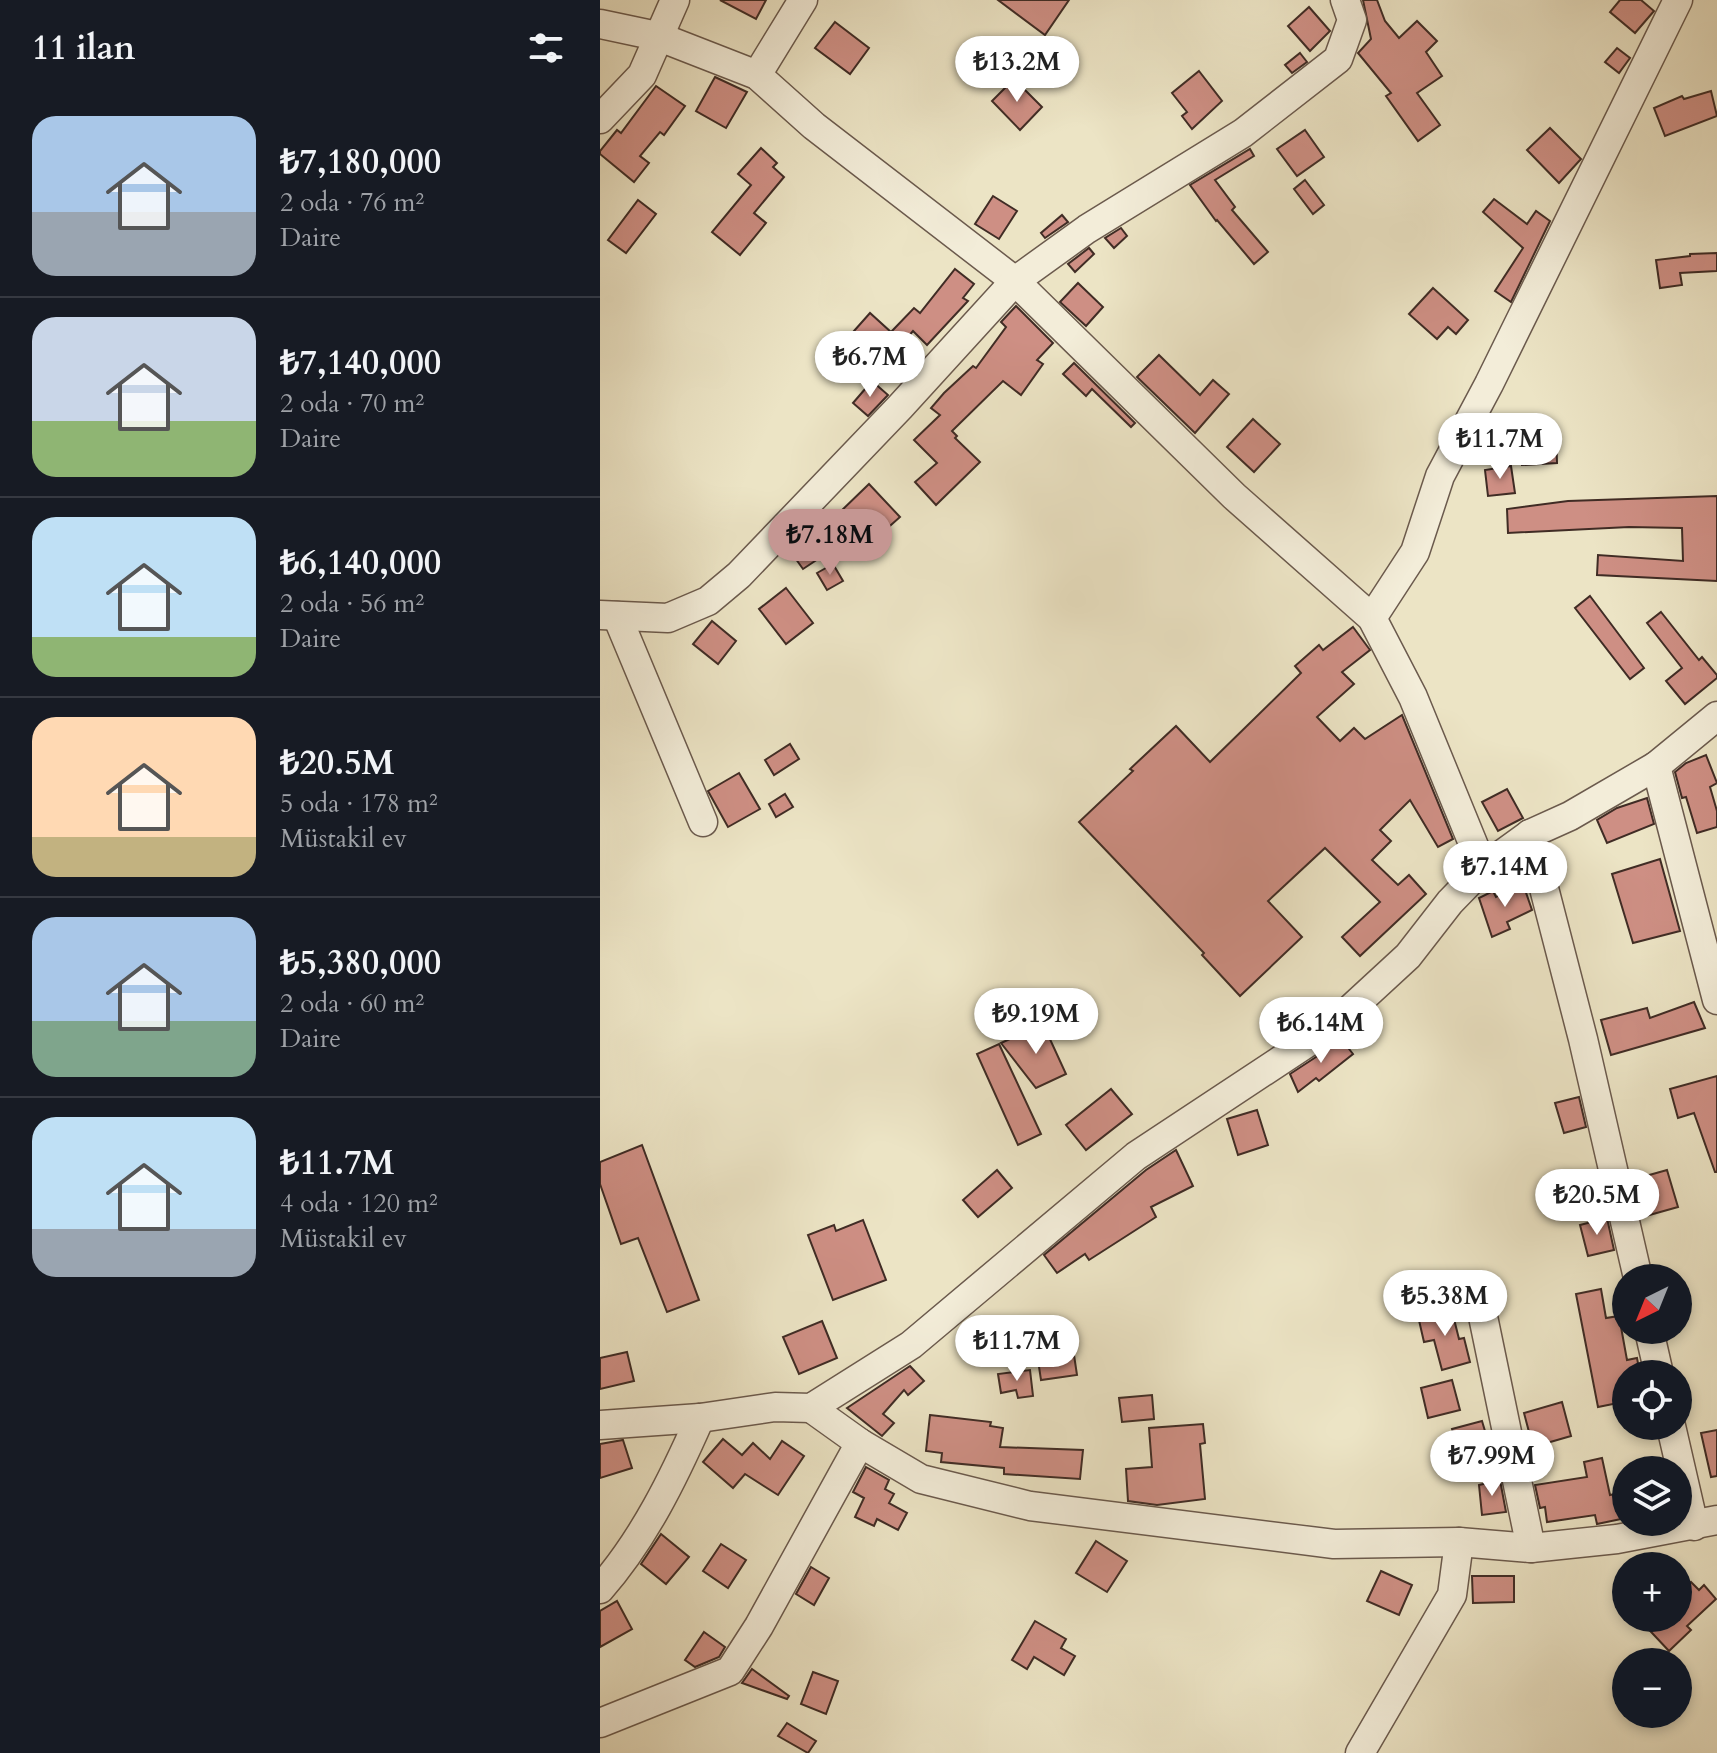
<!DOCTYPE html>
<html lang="tr">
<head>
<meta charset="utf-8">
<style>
  body { margin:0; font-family:Cardo,serif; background:#20242c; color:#f1f3f6; height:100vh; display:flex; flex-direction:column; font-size:30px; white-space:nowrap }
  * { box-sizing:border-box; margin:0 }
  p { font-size:26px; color:#9ea1a6 }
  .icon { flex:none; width:44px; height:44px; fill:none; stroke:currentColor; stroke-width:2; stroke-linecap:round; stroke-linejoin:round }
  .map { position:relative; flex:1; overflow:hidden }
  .side { display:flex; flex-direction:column; background:#171b24; width:600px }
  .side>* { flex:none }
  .needle { width:52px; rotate:223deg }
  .controls { position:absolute; left:1012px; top:1264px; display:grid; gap:16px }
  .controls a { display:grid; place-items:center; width:80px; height:80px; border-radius:50%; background:#171b24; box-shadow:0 4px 12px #0003; font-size:40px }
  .price { position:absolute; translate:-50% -68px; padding:0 18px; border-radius:28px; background:#fff; color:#222; font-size:26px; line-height:52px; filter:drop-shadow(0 2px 4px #0008) }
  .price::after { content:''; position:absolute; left:50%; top:48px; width:24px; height:18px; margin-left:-12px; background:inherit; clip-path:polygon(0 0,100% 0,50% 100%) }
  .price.selected { background:#c59692; color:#111 }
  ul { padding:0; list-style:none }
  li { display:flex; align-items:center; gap:24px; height:200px; padding:0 32px }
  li+li { border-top:2px solid #363941 }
  li span { display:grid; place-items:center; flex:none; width:224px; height:160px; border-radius:24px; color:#555 }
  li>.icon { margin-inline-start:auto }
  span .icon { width:96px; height:96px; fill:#fffc; stroke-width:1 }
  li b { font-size:34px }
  h2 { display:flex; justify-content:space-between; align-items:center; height:96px; padding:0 32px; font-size:34px }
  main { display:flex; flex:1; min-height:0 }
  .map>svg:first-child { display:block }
</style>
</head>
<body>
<main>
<section class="side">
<h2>11 ilan<svg class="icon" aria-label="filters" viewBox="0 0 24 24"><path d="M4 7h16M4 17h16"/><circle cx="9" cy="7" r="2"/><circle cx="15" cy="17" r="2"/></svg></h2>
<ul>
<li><span style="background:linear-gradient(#a9c7e8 60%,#9aa5b1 0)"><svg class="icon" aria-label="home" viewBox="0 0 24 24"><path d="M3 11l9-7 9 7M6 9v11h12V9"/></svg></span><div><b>₺7,180,000</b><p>2 oda · 76 m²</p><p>Daire</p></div></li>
<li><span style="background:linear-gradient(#c9d6e8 65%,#8fb573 0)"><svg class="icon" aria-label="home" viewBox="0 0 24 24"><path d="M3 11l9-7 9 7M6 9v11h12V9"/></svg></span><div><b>₺7,140,000</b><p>2 oda · 70 m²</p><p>Daire</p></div></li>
<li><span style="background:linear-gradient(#bfe0f5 75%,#8fb573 0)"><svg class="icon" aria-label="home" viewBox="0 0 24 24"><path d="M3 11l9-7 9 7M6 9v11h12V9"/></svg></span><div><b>₺6,140,000</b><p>2 oda · 56 m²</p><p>Daire</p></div></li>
<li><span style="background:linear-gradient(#ffd9b3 75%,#c2b280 0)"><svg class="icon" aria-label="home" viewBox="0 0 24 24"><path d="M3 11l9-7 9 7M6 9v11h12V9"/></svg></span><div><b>₺20.5M</b><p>5 oda · 178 m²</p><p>Müstakil ev</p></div></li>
<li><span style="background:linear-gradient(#a9c7e8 65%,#7fa58c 0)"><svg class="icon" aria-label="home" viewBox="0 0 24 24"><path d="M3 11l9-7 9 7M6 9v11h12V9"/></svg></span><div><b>₺5,380,000</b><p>2 oda · 60 m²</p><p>Daire</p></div></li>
<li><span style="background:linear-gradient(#bfe0f5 70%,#9aa5b1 0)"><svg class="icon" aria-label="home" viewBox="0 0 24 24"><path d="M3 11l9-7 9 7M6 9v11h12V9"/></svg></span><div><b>₺11.7M</b><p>4 oda · 120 m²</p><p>Müstakil ev</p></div></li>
</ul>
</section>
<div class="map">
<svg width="1117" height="1753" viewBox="0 0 1117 1753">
  <rect width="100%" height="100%" fill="#ece4c5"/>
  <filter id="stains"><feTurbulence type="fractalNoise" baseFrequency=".0025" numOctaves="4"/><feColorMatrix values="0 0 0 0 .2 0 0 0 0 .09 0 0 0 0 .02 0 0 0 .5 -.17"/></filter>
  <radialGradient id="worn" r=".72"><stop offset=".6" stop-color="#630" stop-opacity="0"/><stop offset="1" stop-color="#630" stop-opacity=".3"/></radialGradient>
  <g fill="#ce8f84" stroke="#402c25" stroke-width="2">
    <polygon points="120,0 166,0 156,19"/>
    <polygon points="398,0 469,0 445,35"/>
    <polygon points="763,0 777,0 785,21 799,38 817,21 837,41 826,52 842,76 817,93 840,125 818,141 786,96 791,93 758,53 771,39"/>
    <polygon points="1020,0 1041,0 1054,11 1035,33 1010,12"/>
    <polygon points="709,7 730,31 710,51 688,26"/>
    <polygon points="235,22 269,48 250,74 215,48"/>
    <polygon points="1017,48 1030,58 1019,73 1005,62"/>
    <polygon points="700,53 707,62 692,73 685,65"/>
    <polygon points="599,71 622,101 592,129 582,116 587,112 572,93"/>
    <polygon points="115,77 147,92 126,128 96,111"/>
    <polygon points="414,79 442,107 420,130 392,101"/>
    <polygon points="56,86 85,106 64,135 60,132 40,156 49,163 34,182 0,154 0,151 17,130 21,133"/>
    <polygon points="1111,91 1117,116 1065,136 1054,108 1082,96 1084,99"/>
    <polygon points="950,128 981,159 959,183 927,150"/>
    <polygon points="705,130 724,157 697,176 677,149"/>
    <polygon points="161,148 177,163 173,167 184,177 154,213 166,223 140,255 112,232 151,185 138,174"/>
    <polygon points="650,149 654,156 615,180 635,207 632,210 668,252 654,264 617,220 616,221 590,185"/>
    <polygon points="705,180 724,205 713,214 694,189"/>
    <polygon points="393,196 417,211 399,239 375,224"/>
    <polygon points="894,199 927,224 936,211 950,221 911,302 895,291 923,248 883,212"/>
    <polygon points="38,200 56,214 26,253 8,240"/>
    <polygon points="462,215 468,222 445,238 441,233"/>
    <polygon points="521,228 527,236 514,248 505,238"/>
    <polygon points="489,248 494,254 475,272 468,264"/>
    <polygon points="1117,253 1117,271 1080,273 1082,285 1060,288 1056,260 1090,256 1090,254"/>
    <polygon points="355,269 374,284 363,298 368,301 327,345 313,331 279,370 246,340 270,313 291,332 314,308 320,313"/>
    <polygon points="478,283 503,307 486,326 460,302"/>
    <polygon points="833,288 868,320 856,334 848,327 837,339 809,314"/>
    <polygon points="416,306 453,343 437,360 443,364 421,395 403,381 352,431 357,436 355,438 380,462 336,505 315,482 337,463 314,440 340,415 331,408 344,393 373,366 376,368 406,327 401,322"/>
    <polygon points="559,355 600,395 613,380 629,394 595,433 537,377"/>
    <polygon points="474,363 535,423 531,427 492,389 486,396 463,374"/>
    <polygon points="272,381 288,395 268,416 253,403"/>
    <polygon points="653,419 680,444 654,472 627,447"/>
    <polygon points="956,430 957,463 922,465 920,432"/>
    <polygon points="911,466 915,493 888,496 885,470"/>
    <polygon points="269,484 300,517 283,532 268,516 253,530 238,514"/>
    <polygon points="1117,496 1117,581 997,575 998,555 1083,561 1082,528 1029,527 908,533 907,509 968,501"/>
    <polygon points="206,535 221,557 203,569 188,548"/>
    <polygon points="233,564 243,581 227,590 217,573"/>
    <polygon points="186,588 213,623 186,644 159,609"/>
    <polygon points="990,596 1044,668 1030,679 975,608"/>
    <polygon points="1061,612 1099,660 1102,657 1117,675 1117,678 1085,704 1066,681 1082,668 1047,623"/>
    <polygon points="112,621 136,641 118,664 93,644"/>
    <polygon points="753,627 770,650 742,672 754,684 717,717 740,741 754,728 765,739 802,715 853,839 838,847 810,800 780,830 791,841 772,860 798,885 809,875 826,894 760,956 742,937 780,902 725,848 668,901 702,937 640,996 602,955 604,953 479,822 533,771 530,769 576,726 610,762 701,673 695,666 719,645 723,650"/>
    <polygon points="190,744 199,759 174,775 165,760"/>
    <polygon points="1106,755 1117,783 1110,787 1117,811 1117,827 1097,833 1086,797 1082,798 1075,772 1086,763"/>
    <polygon points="139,773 160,809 128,827 108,791"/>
    <polygon points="907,789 923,818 898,831 882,802"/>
    <polygon points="185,794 193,807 176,817 169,804"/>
    <polygon points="1047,798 1054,824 1007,843 997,820 1017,808"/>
    <polygon points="1060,859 1080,931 1033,943 1012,874"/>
    <polygon points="923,884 932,910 907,922 910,929 892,937 879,898 893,891 896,897"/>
    <polygon points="1094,1002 1105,1028 1011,1055 1001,1020 1047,1008 1050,1018"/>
    <polygon points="443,1024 466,1074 436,1088 401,1043"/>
    <polygon points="742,1040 753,1054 719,1081 716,1078 698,1092 690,1074"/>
    <polygon points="399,1044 441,1134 418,1145 377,1054"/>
    <polygon points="1117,1076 1117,1172 1115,1172 1094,1113 1078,1118 1070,1089"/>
    <polygon points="511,1089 532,1114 486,1150 466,1125"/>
    <polygon points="979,1097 986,1127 964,1133 955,1103"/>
    <polygon points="657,1110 668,1145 638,1155 627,1119"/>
    <polygon points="42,1145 99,1300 67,1312 38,1238 21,1244 0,1184 0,1162"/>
    <polygon points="576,1150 593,1186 551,1207 556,1217 489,1260 485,1254 457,1273 444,1255 546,1170"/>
    <polygon points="397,1170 412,1188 378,1217 363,1200"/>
    <polygon points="1067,1170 1078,1207 1046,1216 1035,1179"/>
    <polygon points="1007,1218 1014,1250 988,1256 980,1225"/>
    <polygon points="263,1220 286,1280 233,1300 208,1235 234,1225 236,1231"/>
    <polygon points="1001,1289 1006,1318 1019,1316 1027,1360 1037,1358 1040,1374 1026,1374 1026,1387 1016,1389 1018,1403 998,1407 976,1294"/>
    <polygon points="851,1307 859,1339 864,1338 870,1362 842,1370 834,1340 824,1342 818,1316"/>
    <polygon points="222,1321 237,1358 199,1374 183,1337"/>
    <polygon points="27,1352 34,1381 0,1389 0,1358"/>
    <polygon points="474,1355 477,1375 441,1380 438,1360"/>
    <polygon points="310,1366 324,1381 308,1395 304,1390 283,1414 294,1423 282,1436 247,1408"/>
    <polygon points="430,1370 433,1396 418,1398 416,1390 401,1393 398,1374"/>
    <polygon points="852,1380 860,1410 828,1418 821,1388"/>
    <polygon points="552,1395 554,1419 522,1422 519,1398"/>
    <polygon points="962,1402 971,1436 933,1447 924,1413"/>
    <polygon points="330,1415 391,1422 390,1426 403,1428 400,1447 483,1450 480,1479 404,1474 404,1468 341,1462 342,1453 326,1451"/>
    <polygon points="882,1421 893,1458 876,1463 875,1459 861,1463 852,1429"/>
    <polygon points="603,1424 605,1443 600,1444 605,1499 557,1505 528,1501 526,1469 552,1467 549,1428"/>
    <polygon points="1117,1430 1117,1476 1111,1477 1101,1433"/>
    <polygon points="123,1439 142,1455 153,1443 170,1459 182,1441 204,1456 178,1495 145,1474 133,1488 103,1462"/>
    <polygon points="23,1440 32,1468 0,1478 0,1444"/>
    <polygon points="1002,1458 1010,1495 1026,1492 1026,1518 997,1524 995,1515 947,1522 945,1507 940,1508 935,1485 987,1477 984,1462"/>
    <polygon points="266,1467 289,1480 285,1489 294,1494 289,1503 307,1513 298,1530 277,1519 274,1526 255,1517 264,1498 253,1492"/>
    <polygon points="900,1480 906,1512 882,1515 879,1485"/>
    <polygon points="61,1534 89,1557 66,1584 41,1564"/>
    <polygon points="496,1541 527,1561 507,1592 476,1573"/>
    <polygon points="121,1544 146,1560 128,1588 103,1571"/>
    <polygon points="211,1567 229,1578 214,1605 196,1594"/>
    <polygon points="781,1571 812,1585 799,1615 767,1601"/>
    <polygon points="872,1576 914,1576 914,1602 873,1603"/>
    <polygon points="1091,1582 1099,1590 1104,1585 1116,1599 1087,1626 1091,1630 1069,1651 1038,1618 1078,1618 1078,1594"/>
    <polygon points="17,1601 32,1629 0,1647 0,1611"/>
    <polygon points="435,1621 466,1639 461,1648 475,1656 464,1675 434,1657 427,1669 412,1660"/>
    <polygon points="104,1632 125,1647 119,1657 95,1667 85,1660"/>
    <polygon points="152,1669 189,1696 187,1699 142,1683"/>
    <polygon points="213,1672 238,1681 226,1714 201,1704"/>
    <polygon points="187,1723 216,1741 208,1753 178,1736"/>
  </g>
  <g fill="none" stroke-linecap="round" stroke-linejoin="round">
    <g stroke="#6b5a4d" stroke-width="31">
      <g id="minor">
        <polyline points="0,24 57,36 157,75 214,126 415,281 634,496 772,618 813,697 883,868"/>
        <polyline points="157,75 203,0"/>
        <polyline points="0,119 42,75 75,0"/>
        <polyline points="0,615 68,618 108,601 139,575 300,407 415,281 487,229 643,133 738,59 752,20 745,0"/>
        <polyline points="17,616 103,822"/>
        <polyline points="772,618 815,552 840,476 889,384 1078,0"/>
        <polyline points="1056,766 1117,1000"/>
        <polyline points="930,834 983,1039 1038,1278"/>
        <polyline points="880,1302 931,1548"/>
        <polyline points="1049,1330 1059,1374"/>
        <polyline points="211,1408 260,1443 321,1479 430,1506 734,1544 859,1542 931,1548 1017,1539 1117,1520"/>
        <polyline points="0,1425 100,1418 175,1407 211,1408 311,1345 536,1156 731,1027 808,956 850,902 883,868 930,834 970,816 1056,766 1117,716"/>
        <polyline points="1071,1426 1094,1526"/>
        <path d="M0,1589C44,1539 74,1477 100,1418"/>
        <polyline points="0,1723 130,1671 159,1626 260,1443"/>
        <polyline points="760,1753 852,1595 859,1542"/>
      </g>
    </g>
    <use href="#minor" stroke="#f3edd9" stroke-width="28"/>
  </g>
  <rect width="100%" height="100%" filter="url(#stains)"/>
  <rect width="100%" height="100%" fill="url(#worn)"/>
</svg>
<div class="controls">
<a><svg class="needle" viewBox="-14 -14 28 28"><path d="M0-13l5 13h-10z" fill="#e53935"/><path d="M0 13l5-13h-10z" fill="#9ea1a6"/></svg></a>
<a><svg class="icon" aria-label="locate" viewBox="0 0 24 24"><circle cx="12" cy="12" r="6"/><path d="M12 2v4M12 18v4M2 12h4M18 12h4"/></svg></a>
<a><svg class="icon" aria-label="layers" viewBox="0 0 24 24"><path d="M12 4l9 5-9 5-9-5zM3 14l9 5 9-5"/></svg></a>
<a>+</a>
<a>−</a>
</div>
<b class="price" style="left:417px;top:104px">₺13.2M</b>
<b class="price" style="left:270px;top:399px">₺6.7M</b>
<b class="price" style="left:900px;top:481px">₺11.7M</b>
<b class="price selected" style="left:230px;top:577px">₺7.18M</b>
<b class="price" style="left:905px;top:909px">₺7.14M</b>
<b class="price" style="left:436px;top:1056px">₺9.19M</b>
<b class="price" style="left:721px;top:1065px">₺6.14M</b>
<b class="price" style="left:997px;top:1237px">₺20.5M</b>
<b class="price" style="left:845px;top:1338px">₺5.38M</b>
<b class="price" style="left:417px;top:1383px">₺11.7M</b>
<b class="price" style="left:892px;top:1498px">₺7.99M</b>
</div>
</main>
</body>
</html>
